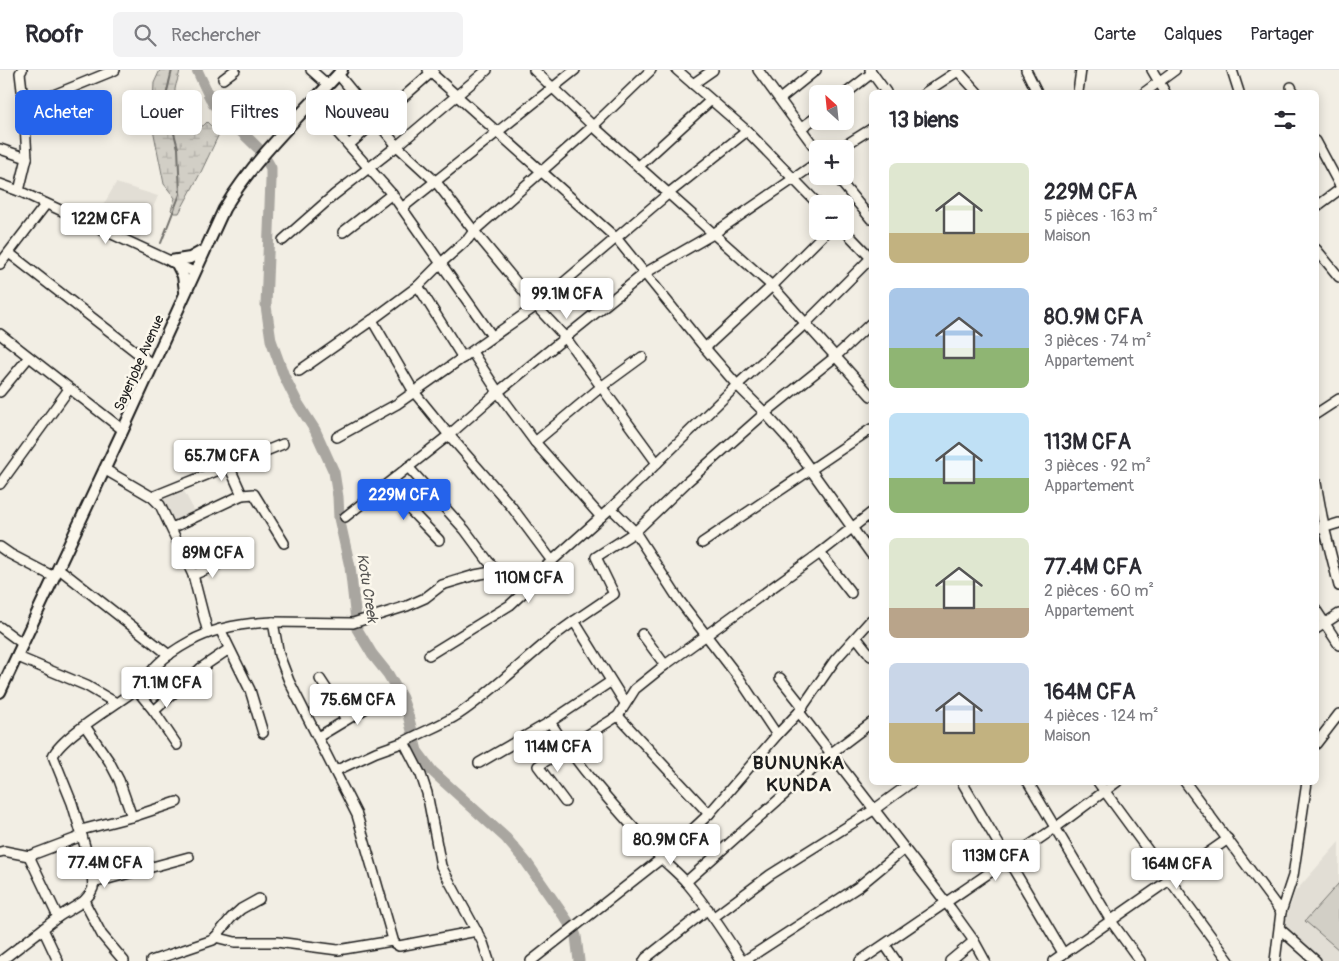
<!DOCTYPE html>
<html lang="fr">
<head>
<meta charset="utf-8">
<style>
  body { margin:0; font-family:Pangolin,sans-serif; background:#f2f2f3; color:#2b2b33; height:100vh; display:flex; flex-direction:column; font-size:19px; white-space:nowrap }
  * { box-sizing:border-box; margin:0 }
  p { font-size:16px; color:#7c7c81 }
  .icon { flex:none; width:28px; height:28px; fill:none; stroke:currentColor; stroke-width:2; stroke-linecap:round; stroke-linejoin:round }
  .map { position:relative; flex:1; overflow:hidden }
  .sheet { position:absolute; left:869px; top:20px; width:450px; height:695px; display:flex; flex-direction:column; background:#fff; border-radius:8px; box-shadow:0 2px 12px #0003 }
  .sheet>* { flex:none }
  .hud { position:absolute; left:15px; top:20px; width:475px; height:45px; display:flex; gap:10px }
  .needle { width:32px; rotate:333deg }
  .buttons { position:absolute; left:809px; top:15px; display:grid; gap:10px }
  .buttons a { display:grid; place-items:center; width:45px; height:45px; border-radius:8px; background:#fff; box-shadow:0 2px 12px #0003; font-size:25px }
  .price { position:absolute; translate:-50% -42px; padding:0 11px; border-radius:5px; background:#fff; color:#222; font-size:16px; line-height:32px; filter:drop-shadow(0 1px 2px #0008) }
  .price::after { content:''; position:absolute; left:50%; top:30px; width:15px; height:11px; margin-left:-8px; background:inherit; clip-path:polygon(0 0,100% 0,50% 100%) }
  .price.selected { background:#2563eb; color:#fff }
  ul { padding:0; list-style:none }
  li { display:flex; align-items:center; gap:15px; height:125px; padding:0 20px }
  li span { display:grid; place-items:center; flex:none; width:140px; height:100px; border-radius:8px; color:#555 }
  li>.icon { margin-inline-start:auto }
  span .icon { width:60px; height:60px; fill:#fffc; stroke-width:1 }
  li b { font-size:21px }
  h2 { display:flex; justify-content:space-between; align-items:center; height:60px; padding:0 20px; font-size:21px }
  .chip { padding:0 18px; border-radius:8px; background:#fff; box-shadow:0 2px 12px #0003; font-size:18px; line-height:45px }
  .chip.selected { background:#2563eb; color:#fff }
  header { display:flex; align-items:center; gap:30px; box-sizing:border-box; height:70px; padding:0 25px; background:#fff; border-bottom:1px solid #e1e1e2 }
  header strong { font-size:24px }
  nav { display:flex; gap:28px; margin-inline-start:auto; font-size:18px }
  .search { width:350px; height:45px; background:#f2f2f3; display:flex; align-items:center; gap:12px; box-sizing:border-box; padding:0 18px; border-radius:8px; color:#7c7c81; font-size:19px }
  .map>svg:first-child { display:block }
</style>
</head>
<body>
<header>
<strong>Roofr</strong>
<div class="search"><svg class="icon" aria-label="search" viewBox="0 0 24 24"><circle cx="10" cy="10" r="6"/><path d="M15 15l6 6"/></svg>Rechercher</div>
<nav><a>Carte</a><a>Calques</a><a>Partager</a></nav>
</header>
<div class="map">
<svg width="1339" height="891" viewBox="0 0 1339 891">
  <defs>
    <pattern id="wetland-marsh" width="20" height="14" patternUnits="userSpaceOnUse" patternTransform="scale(1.25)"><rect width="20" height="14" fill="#d2cfc6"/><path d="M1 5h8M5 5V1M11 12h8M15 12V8" fill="none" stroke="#b4b1aa"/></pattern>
  </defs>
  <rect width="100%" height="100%" fill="#f2eee4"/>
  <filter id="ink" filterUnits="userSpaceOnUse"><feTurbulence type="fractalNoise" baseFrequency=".02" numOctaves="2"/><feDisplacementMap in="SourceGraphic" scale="10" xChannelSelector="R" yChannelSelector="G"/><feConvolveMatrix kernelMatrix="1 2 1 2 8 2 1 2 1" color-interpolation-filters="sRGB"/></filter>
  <g filter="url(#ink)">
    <g fill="#e2ded5">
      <polygon points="116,113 158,126 139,170 94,151"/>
      <polygon points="184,421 195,442 175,452 160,430"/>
      <polygon points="1339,772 1339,891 1323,891 1284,854 1295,822"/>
    </g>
    <path fill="url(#wetland-marsh)" stroke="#777671" d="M160,0H180C179,7 176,13 175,19C174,36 186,55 203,56L207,52L219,64L201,102L179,143H174L171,140L175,128L164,114L152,54L154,13Z"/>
    <polygon fill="#d2cfc6" stroke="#777671" points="1339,813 1339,880 1305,851"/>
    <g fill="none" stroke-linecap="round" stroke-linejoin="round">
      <polyline stroke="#716f6b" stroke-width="2" points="161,173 180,124 178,78 165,30 172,0"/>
      <g stroke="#a9a6a0" stroke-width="11">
        <polyline points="197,0 213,34 258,78"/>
        <polyline points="267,91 271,98 271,110 266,236 271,270 284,306 297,332 315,360 334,402 338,427 339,448 350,497 357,559 372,584 388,604 402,628 408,645 417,681 432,701 506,768 527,793 573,859 576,866 579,891"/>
      </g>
      <g stroke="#1c1c1c" stroke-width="12">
        <g id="minor">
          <polyline points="22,0 20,3 24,37 27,88"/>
          <polyline points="311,0 328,15"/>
          <polyline points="428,0 617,169 705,278 737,315 765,343 790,371 871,484"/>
          <polyline points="534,0 593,56 772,216 871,326"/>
          <polyline points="677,0 747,61 818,134"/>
          <polyline points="758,0 818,82"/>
          <polyline points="870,0 886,22"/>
          <polyline points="957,0 977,22"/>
          <polyline points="1026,0 1037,22"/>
          <polyline points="1152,0 1165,22"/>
          <polyline points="1232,0 1239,22"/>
          <polyline points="338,4 397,76 436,112 474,161 536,236 565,267 657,393"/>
          <polyline points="223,9 235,0"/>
          <polyline points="693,14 713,0"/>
          <polyline points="1291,17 1293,22"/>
          <polyline points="926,22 958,1"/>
          <polyline points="1078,22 1081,0"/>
          <polyline points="1145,22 1175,0"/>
          <polyline points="845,24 872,3"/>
          <polyline points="780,29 816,0"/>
          <polyline points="311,33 392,124 492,266"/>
          <polyline points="24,37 115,0"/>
          <polyline points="801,58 818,46"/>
          <polyline points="1316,71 1339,114"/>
          <polyline points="349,75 434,0"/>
          <polyline points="0,79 27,88 19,121"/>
          <polyline points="839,79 871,59"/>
          <polyline points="639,96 711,30"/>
          <polyline points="836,106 871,149"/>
          <polyline points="0,114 19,121 194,202"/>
          <polyline points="1316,137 1339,120"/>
          <polyline points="402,138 575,0"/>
          <polyline points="845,161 871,188"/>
          <polyline points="343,162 392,124"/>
          <polyline points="283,170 334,125 397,76 487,0"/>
          <polyline points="1316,179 1339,207"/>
          <polyline points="9,183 153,295"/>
          <polyline points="0,194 46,134"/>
          <polyline points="418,216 463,288"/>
          <polyline points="372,250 414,322 449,365 511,436 552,491"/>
          <polyline points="0,264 123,360"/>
          <polyline points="705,278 772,216 827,161"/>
          <polyline points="472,282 498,322 535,372 601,447"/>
          <polyline points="299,301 372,250 418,216 441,193 468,169 474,161 593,56 651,0"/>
          <polyline points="0,322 29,287"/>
          <polyline points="1316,344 1339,329"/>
          <polyline points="337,367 397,334 536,236 669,123 747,61"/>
          <polyline points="535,372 601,317 642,287"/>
          <polyline points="229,396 242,425"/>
          <polyline points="408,397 465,460 488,491 497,501"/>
          <polyline points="104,399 152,427 160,435 193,505 208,563"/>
          <polyline points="1316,413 1324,457 1339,516"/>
          <polyline points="0,414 69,319"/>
          <polyline points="386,415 439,470"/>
          <polyline points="152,427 283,374"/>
          <polyline points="611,438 635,462 679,530 739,608 777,665"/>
          <polyline points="345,447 449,365 498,322 645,203 713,164 818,92"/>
          <polyline points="172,458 242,425 254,424 284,473"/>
          <polyline points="1316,460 1339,453"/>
          <polyline points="702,473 871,359"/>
          <polyline points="0,477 10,484 54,507"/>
          <polyline points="820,483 851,523"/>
          <polyline points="58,498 169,585"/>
          <polyline points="193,505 223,492"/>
          <polyline points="1316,540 1339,575"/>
          <polyline points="574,551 625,633"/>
          <polyline points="273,552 353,553 407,536 425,528 442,515 475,505 497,501 543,499"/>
          <polyline points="0,557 23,574"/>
          <polyline points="220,559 250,620 263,663"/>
          <polyline points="1316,559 1339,544"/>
          <polyline points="642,564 665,595"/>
          <polyline points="856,567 871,586"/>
          <polyline points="429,585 510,535 524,522 543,499 611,438 737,315 806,253 871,188"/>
          <polyline points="18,587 87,616 116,633"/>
          <polyline points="780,608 803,637"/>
          <polyline points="320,609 346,649"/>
          <polyline points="136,619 154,641 177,675"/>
          <polyline points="154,641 201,598 229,579"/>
          <polyline points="799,642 951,839 974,871 985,891"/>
          <path d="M550,652C581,701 621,744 660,787C669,796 679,804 687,813C708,838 725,864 742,891"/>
          <polyline points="85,656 109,691 119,710 132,747"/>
          <polyline points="318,667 386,626"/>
          <path d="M404,672C422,662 442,655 459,644C493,621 522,592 554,566C573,551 594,538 614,524L596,487L635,462L687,412L765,343L835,287L871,253"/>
          <polyline points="1316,674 1339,644"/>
          <polyline points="479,693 550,652 610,612"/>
          <polyline points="335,701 376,682 404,672 421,705 427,723 441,796 483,873 489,891"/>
          <polyline points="962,712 1063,883"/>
          <polyline points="1028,712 1111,851 1140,891"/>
          <polyline points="1098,712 1229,891"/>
          <polyline points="1185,712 1281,842"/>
          <polyline points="565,732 538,696 618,646"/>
          <polyline points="709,744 618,646 635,619 665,595 820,483 871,443"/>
          <polyline points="81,760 135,746 177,732"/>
          <path d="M0,782L4,781L29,786L82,766L72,733L53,686C62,666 116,635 135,620C144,612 150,602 158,594C167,585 178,578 189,572C214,558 244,553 273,552L279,585L289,611L357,745L394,873L399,876L477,861"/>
          <polyline points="29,786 58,847"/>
          <polyline points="686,812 830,684 871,653"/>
          <polyline points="93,813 189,787"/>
          <polyline points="84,831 102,865 124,891"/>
          <polyline points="714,847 770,805 875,739 912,712"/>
          <polyline points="43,859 58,891"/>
          <polyline points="1280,859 1316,891"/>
          <polyline points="215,867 235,872 277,872 338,880 392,871"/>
          <polyline points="885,875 896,891"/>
          <polyline points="1,891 58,847 84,831 90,824 93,818 92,801 82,766"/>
          <polyline points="151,891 213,870 231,848 241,839 259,829"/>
          <polyline points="531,891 662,788 709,744 777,665 799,642 835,590 871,550"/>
          <polyline points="644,891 646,888 708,839"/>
          <polyline points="744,891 858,817 904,779"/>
          <polyline points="860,891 1055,758 1117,712"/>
          <polyline points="950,891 974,871"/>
          <polyline points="1053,891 1228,769"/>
          <polyline points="1275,891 1281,842 1293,806 1307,712"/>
        </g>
      </g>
      <g stroke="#1c1c1c" stroke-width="14">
        <g id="major">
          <polyline points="171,191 190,188 204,180"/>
          <polyline points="177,194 183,206 185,221"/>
          <path d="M0,622L123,360L224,139C256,86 301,45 342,0"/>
        </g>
      </g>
      <use href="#minor" stroke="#fbf7ec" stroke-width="9"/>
      <use href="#major" stroke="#fbf7ec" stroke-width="10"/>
    </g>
  </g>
  <g text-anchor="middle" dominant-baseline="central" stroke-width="5" stroke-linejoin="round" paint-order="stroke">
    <g font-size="14" fill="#1c1c1c" stroke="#fbf7ec">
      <text transform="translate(139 293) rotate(-66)">Sayerjobe Avenue</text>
    </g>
    <g font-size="15" font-style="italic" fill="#545351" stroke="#fbf7ec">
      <text transform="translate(367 518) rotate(81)">Kotu Creek</text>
    </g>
    <g font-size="19" font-weight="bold" letter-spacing="1" fill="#1c1c1c" stroke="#fbf7ec">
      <text x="799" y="693">BUNUNKA<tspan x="799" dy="22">KUNDA</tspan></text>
    </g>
  </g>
</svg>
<div class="buttons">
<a><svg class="needle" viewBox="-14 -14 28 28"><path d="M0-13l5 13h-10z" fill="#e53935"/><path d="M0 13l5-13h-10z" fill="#7c7c81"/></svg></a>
<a>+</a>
<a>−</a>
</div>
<b class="price" style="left:106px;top:175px">122M CFA</b>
<b class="price" style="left:567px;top:250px">99.1M CFA</b>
<b class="price" style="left:222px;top:412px">65.7M CFA</b>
<b class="price selected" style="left:404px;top:451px">229M CFA</b>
<b class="price" style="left:213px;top:509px">89M CFA</b>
<b class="price" style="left:529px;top:534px">110M CFA</b>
<b class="price" style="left:167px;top:639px">71.1M CFA</b>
<b class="price" style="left:358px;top:656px">75.6M CFA</b>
<b class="price" style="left:558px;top:703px">114M CFA</b>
<b class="price" style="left:671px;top:796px">80.9M CFA</b>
<b class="price" style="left:996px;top:812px">113M CFA</b>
<b class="price" style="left:105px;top:819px">77.4M CFA</b>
<b class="price" style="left:1177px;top:820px">164M CFA</b>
<div class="hud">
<a class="chip selected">Acheter</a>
<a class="chip">Louer</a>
<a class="chip">Filtres</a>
<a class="chip">Nouveau</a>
</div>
<section class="sheet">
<h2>13 biens<svg class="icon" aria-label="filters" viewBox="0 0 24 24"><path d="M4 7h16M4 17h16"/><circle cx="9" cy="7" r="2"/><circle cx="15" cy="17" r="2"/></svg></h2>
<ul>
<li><span style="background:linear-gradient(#dfe7d0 70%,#c2b280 0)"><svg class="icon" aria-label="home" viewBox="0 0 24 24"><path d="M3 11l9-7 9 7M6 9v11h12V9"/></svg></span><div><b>229M CFA</b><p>5 pièces · 163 m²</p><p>Maison</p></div></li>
<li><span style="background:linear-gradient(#a9c7e8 60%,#8fb573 0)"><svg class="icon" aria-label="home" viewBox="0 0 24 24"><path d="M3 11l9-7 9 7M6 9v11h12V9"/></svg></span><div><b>80.9M CFA</b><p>3 pièces · 74 m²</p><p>Appartement</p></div></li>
<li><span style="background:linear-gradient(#bfe0f5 65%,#8fb573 0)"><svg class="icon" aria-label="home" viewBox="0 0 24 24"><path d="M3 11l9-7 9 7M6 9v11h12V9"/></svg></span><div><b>113M CFA</b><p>3 pièces · 92 m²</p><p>Appartement</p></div></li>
<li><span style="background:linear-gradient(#dfe7d0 70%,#b9a48a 0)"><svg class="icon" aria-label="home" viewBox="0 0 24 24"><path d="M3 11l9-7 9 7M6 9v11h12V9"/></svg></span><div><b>77.4M CFA</b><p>2 pièces · 60 m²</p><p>Appartement</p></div></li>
<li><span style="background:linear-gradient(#c9d6e8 60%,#c2b280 0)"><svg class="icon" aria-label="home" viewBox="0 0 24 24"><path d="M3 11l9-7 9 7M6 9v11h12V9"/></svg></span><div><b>164M CFA</b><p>4 pièces · 124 m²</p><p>Maison</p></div></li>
</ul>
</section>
</div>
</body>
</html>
